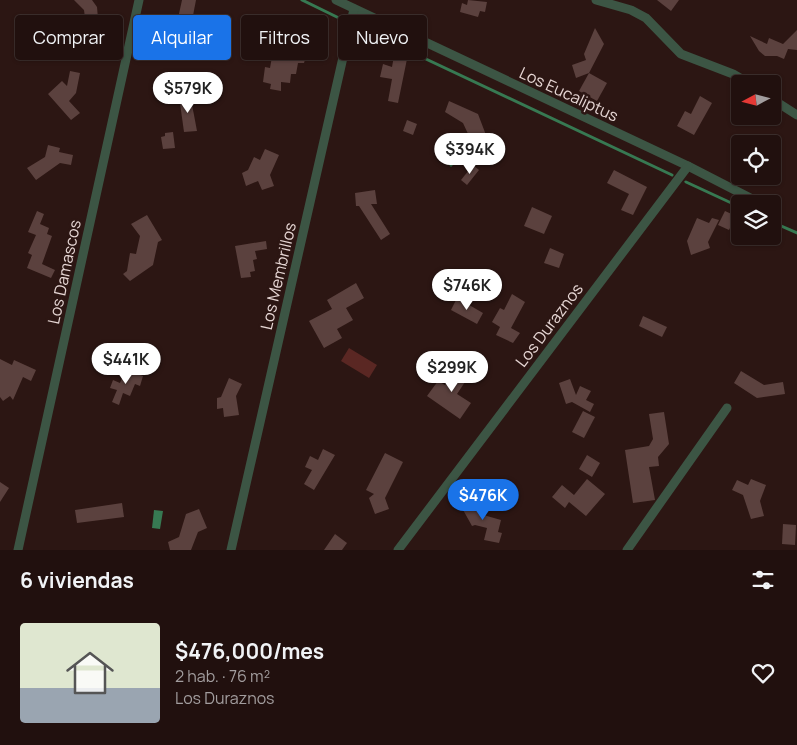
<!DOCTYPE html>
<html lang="es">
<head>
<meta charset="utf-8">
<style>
  body { margin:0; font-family:Manrope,sans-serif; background:#291917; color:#f1f3f6; height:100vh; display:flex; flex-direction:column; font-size:19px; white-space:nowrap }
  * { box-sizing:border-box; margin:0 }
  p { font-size:16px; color:#a29d9e }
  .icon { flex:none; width:28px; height:28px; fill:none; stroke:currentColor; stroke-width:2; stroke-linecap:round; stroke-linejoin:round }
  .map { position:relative; height:550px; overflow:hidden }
  .side { display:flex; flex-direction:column; background:#21100e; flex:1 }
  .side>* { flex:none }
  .guide { position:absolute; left:15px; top:15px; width:500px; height:45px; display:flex; gap:10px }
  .needle { width:32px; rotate:263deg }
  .controls { position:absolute; left:731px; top:75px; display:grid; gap:10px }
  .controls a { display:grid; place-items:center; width:50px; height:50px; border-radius:5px; background:#21100e; box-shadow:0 1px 4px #0004,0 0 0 1px #3e302e; font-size:25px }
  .price { position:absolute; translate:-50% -42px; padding:0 11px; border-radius:18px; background:#fff; color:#222; font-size:16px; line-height:32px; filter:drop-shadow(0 1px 2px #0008) }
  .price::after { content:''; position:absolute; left:50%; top:30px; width:15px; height:11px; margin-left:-8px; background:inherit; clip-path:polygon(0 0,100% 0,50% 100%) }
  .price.active { background:#1a73e8; color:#fff }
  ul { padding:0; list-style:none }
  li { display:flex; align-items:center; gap:15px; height:125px; padding:0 20px }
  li+li { border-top:1px solid #3e302e }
  li span { display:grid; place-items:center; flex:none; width:140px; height:100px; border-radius:5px; color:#555 }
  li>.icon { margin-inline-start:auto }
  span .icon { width:60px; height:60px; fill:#fffc; stroke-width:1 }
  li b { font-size:21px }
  h2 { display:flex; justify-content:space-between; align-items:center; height:60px; padding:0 20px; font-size:21px }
  .tag { padding:0 18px; border-radius:5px; background:#21100e; box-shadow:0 1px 4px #0004,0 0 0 1px #3e302e; font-size:18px; line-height:45px }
  .tag.active { background:#1a73e8; color:#fff }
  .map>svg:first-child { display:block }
</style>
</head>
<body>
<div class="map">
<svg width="797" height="550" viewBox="0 0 797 550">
  <rect width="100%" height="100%" fill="#2c1613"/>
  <polygon fill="#5a2723" points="349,348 377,365 369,378 341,361"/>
  <g fill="#377952">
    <polygon points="440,146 456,162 451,167 435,150"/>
    <polygon points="154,510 163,511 160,529 152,528"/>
  </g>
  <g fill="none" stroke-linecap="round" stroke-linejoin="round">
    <g stroke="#377952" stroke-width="3">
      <polyline points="302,0 343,20"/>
      <polyline points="358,27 672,175"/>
      <polyline points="686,182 740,207"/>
      <polyline points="772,222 797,233"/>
    </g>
  </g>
  <g fill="#5b413e">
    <polygon points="74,0 92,0 97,7 100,41 88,42 84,10"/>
    <polygon points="182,0 196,0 191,26 177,23"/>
    <polygon points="468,0 487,2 485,12 480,11 478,17 460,12 462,3 467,5"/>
    <polygon points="657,0 679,0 671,11"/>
    <polygon points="595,28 604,44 589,73 576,78 572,65 586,60 584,54"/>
    <polygon points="797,30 797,50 788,49 784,59 777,56 765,56 759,51 750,36 767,44 769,38 783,44"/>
    <polygon points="298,40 310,43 304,63 298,63 296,74 291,74 290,83 281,82 281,91 270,89 271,84 263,82 265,67 270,68 273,51 293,54"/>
    <polygon points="394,56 407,59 398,103 388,101 392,79 380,77 383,64 392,67"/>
    <polygon points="70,71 80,73 76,93 69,101 80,113 71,120 48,94 62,81 67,86"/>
    <polygon points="589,73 607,83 597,101 579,91"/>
    <polygon points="190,94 197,131 184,132 179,96"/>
    <polygon points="700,96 712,103 694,135 677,126 685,111 691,114"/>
    <polygon points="449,101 478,114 489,143 475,149 463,123 445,112"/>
    <polygon points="407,120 417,124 413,135 403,131"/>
    <polygon points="173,132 175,148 163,149 161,137 165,136 165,133"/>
    <polygon points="48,145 60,148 59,152 73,155 71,165 60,163 36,180 27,168 45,157"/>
    <polygon points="265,149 279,155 270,175 274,186 262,190 258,181 246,186 242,173 248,170 254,157 260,160"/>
    <polygon points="473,165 479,170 467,185 461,180"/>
    <polygon points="614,170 647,187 633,215 621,210 629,194 607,183"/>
    <polygon points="375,190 377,204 371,204 390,234 381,240 359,206 356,206 355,193"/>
    <polygon points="532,207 552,216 544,234 524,226"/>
    <polygon points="37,211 44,214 40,224 49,228 47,234 52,236 42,264 55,270 51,278 27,268 32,255 28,253 36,235 28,232"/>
    <polygon points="725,211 736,216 729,230 718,225"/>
    <polygon points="147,215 162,240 158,242 153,265 130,281 123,274 127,271 130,253 136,254 140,236 131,224"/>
    <polygon points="697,218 709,223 712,218 719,220 708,242 710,248 691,255 687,241"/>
    <polygon points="266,241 267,249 255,251 257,259 253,260 255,271 250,272 251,277 241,278 235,246"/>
    <polygon points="550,248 564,254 559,268 544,263"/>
    <polygon points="356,283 364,298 346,308 353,320 337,329 342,338 324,348 309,321 332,309 327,300"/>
    <polygon points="512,294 525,302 511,328 520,333 513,343 496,335 500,327 492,322 500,308 504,310"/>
    <polygon points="457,298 483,313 477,324 451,310"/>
    <polygon points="643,316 667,327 662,337 639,326"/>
    <polygon points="0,359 12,365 14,360 36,370 31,381 23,377 13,400 10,396 3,401 0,397"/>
    <polygon points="459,364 471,373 457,394 471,403 460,419 427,396 438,381 445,385"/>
    <polygon points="126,369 143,376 140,386 135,384 130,396 123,393 119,405 112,402 117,390 110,388 113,380 120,383"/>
    <polygon points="741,371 764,385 783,382 785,394 757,398 734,383"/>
    <polygon points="229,378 242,384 236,396 239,415 224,417 223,408 217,409 217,398 221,397"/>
    <polygon points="570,379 576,395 580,386 591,391 586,400 594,404 590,412 572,402 566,404 559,383"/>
    <polygon points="583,411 595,417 584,438 572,432"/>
    <polygon points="664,412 669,444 658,457 659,466 649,467 655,500 633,503 625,450 649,446 653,439 649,414"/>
    <polygon points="323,449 335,455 314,490 304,484 312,470 305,467 310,456 318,460"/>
    <polygon points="385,453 403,462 385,498 389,509 375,514 369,498 374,494 366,490"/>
    <polygon points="587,455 600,463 592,477 579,469"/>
    <polygon points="587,479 605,494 586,516 569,502 565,508 552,497 562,485 574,495"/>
    <polygon points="751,479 766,485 760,501 764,516 751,519 743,495 732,490 737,480 748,485"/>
    <polygon points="0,482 9,488 0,502"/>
    <polygon points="472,496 480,514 501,520 498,532 502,533 499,543 484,540 487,528 475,525 472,526 462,508 465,505 463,501"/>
    <polygon points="122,503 124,517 77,523 75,510"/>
    <polygon points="199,509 207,528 198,532 191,550 170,550 168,542 179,537 186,514"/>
    <polygon points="783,524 796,525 795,545 782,544"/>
    <polygon points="335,534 347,543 342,550 324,550"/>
  </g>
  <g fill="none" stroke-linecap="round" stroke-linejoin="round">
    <g stroke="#3c5544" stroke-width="9">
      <polyline points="336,0 688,166 762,204"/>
      <polyline points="596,0 631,10 646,18 681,54 733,74 750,84"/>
      <polyline points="772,99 797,115"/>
      <polyline points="18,550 139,0"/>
      <polyline points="231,550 354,9"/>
      <polyline points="398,550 688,166"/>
      <polyline points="627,550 727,408"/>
    </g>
  </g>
  <g text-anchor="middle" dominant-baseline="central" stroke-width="5" stroke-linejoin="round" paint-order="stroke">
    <g font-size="16" fill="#e7d7d5" stroke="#2c1613">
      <text transform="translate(569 94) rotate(25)">Los Eucaliptus</text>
      <text transform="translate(64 272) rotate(-78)">Los Damascos</text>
      <text transform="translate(278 276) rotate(-77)">Los Membrillos</text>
      <text transform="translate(549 325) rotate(-53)">Los Duraznos</text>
    </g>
  </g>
</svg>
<div class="controls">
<a><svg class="needle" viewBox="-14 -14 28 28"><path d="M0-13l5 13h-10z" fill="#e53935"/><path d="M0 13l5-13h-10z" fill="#a29d9e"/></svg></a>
<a><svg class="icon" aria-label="locate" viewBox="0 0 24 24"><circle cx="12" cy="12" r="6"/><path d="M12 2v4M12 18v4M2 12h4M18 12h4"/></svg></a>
<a><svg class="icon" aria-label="layers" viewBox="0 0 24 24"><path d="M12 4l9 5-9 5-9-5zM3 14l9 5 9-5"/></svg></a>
</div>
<b class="price" style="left:188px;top:114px">$579K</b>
<b class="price" style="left:470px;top:175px">$394K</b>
<b class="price" style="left:467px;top:311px">$746K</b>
<b class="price" style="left:126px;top:385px">$441K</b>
<b class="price" style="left:452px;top:393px">$299K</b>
<b class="price active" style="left:483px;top:521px">$476K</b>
<div class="guide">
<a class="tag">Comprar</a>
<a class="tag active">Alquilar</a>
<a class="tag">Filtros</a>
<a class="tag">Nuevo</a>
</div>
</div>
<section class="side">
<h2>6 viviendas<svg class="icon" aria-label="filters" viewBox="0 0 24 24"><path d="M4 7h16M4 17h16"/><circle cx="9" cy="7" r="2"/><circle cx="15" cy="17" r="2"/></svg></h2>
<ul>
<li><span style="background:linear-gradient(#dfe7d0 65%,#9aa5b1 0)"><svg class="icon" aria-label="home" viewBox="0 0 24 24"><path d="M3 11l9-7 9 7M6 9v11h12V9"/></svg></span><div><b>$476,000/mes</b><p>2 hab. · 76 m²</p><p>Los Duraznos</p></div><svg class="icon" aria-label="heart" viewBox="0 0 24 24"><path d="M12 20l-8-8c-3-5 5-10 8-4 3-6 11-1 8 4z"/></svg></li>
</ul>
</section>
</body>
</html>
